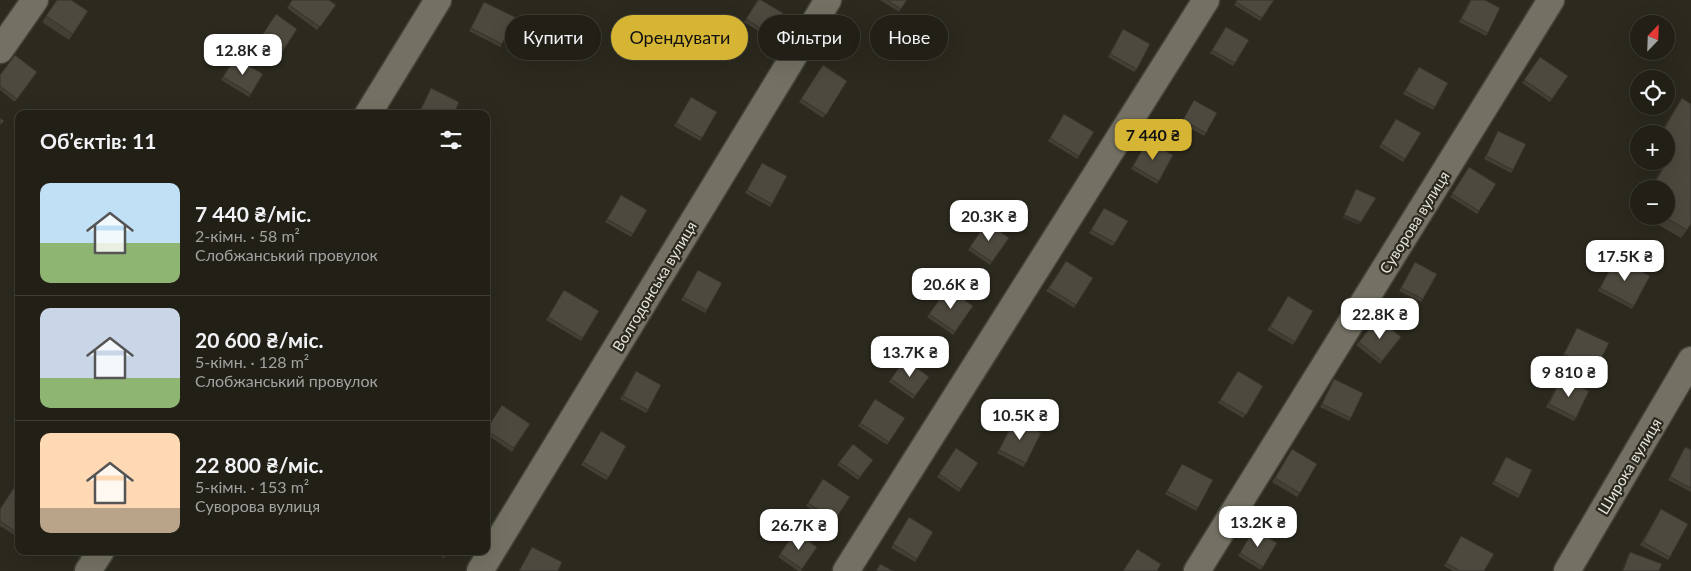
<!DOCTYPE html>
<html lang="uk">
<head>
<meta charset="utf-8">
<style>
  body { margin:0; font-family:Lato,sans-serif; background:#29271f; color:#f1f3f6; height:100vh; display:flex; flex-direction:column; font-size:19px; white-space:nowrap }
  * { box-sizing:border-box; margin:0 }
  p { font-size:16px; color:#a2a2a1 }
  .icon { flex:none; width:28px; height:28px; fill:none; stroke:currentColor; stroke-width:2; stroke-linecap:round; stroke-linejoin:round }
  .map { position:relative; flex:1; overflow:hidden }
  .side { position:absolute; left:15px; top:110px; width:475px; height:445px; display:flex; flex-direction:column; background:#211f16; border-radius:10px; box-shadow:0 5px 20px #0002,0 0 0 1px #3e3d35 }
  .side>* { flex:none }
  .guide { position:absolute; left:505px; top:15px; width:475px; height:45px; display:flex; gap:10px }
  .needle { width:32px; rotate:23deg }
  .fabs { position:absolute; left:1630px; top:15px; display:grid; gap:10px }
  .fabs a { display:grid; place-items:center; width:45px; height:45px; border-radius:50%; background:#211f16; box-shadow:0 5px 20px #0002,0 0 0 1px #3e3d35; font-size:25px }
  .price { position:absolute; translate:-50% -42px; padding:0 11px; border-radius:10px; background:#fff; color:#222; font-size:16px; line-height:32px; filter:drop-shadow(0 1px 2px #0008) }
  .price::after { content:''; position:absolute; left:50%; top:30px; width:15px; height:11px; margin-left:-8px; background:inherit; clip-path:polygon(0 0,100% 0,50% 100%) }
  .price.selected { background:#d6b534; color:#111 }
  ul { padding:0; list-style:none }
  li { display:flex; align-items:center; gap:15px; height:125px; padding:0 25px }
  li+li { border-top:1px solid #3e3d35 }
  li span { display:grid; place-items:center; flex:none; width:140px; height:100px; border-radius:10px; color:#555 }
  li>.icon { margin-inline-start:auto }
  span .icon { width:60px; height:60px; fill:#fffc; stroke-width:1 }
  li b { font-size:21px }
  h2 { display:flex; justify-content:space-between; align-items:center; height:60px; padding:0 25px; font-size:21px }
  .tag { padding:0 18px; border-radius:22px; background:#211f16; box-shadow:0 5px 20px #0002,0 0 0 1px #3e3d35; font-size:18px; line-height:45px }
  .tag.selected { background:#d6b534; color:#111 }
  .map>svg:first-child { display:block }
</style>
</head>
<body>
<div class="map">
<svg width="1691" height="571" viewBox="0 0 1691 571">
  <rect width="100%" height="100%" fill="#2c291e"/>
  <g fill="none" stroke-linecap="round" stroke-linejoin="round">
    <g stroke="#46453b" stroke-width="29">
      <g id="minor">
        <polyline points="0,50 35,0"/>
        <polyline points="368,114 438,0"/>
        <polyline points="88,571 101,551"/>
        <polyline points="480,571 828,0"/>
        <polyline points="846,571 1206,0"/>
        <polyline points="1197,571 1551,0"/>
        <polyline points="1567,571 1691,360"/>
      </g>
    </g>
    <use href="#minor" stroke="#747164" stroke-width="26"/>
  </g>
  <g fill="#423f35">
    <polygon points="57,0 88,11 69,40 42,22"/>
    <polygon points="292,0 336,5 317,30 287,8"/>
    <polygon points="758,0 783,13 768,37 744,22"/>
    <polygon points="880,0 907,0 899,12"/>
    <polygon points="1237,0 1274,0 1260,21 1234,5"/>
    <polygon points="1470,0 1485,0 1488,33 1486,36 1459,22"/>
    <polygon points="484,2 502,44 500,47 469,31"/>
    <polygon points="276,14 297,29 279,57 257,43"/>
    <polygon points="1123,29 1137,69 1134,72 1108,57"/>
    <polygon points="1224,30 1235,63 1233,66 1210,53"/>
    <polygon points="1540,57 1568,76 1550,102 1522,83"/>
    <polygon points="235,58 263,74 249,97 221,80"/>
    <polygon points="823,65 847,81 823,118 799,102"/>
    <polygon points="1416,70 1435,107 1433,110 1403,94"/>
    <polygon points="37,72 15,102 0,90 0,75"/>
    <polygon points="431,88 454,114 418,114"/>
    <polygon points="691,97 702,138 700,141 674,126"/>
    <polygon points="1682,98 1687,230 1681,238 1643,216 1666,216 1666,189 1650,189 1668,158 1666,157 1666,134 1660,134 1676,107"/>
    <polygon points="1194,100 1206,133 1204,136 1181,123"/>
    <polygon points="1064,114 1094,132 1077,159 1048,141"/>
    <polygon points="1396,119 1421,133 1403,162 1379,147"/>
    <polygon points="1498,131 1513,170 1511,173 1484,159"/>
    <polygon points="1145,144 1159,181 1157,184 1131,169"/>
    <polygon points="762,163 772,204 770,207 745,193"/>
    <polygon points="1469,167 1496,184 1477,214 1450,197"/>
    <polygon points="621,195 647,210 631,237 605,222"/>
    <polygon points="1102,211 1115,243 1112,246 1089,233"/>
    <polygon points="987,222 1009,238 990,265 968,250"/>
    <polygon points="1616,258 1634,306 1632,309 1598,291"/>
    <polygon points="1066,261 1093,278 1074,308 1046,291"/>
    <polygon points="1415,262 1423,299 1421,302 1399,291"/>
    <polygon points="698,270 707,310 705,313 681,300"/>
    <polygon points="948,288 973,306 953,335 927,317"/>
    <polygon points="564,290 583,338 581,341 546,320"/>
    <polygon points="1288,296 1313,311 1293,345 1267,330"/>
    <polygon points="1378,318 1401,337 1380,364 1356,345"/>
    <polygon points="1577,328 1596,369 1594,372 1562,357"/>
    <polygon points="905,359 929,377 913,399 889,382"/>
    <polygon points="636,371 648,410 646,413 620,399"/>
    <polygon points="1238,371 1263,386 1243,418 1218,403"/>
    <polygon points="1561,378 1576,418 1574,421 1546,407"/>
    <polygon points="1334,379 1351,418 1349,421 1320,407"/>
    <polygon points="875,399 905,418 887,445 858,426"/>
    <polygon points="1015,419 1026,463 1023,467 997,453"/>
    <polygon points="530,424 512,452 486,434 486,429"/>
    <polygon points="599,434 609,477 606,480 581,465"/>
    <polygon points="853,444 873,460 858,480 837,465"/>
    <polygon points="1685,447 1691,450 1691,492 1668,480"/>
    <polygon points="956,448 978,463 959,492 937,477"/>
    <polygon points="1292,449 1300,493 1297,497 1272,482"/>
    <polygon points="1506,457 1520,495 1518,498 1492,484"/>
    <polygon points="1182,464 1198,508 1196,511 1165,494"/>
    <polygon points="823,479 850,497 832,523 806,506"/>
    <polygon points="19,489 19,538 0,526 0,509"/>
    <polygon points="1661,509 1670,557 1668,560 1640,545"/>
    <polygon points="909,517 933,532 915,562 891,548"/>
    <polygon points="1254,529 1277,543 1261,570 1238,556"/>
    <polygon points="795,532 817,547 801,571 798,571 778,557"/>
    <polygon points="1461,536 1484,571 1453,571 1444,566"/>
    <polygon points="434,551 448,551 444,558"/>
    <polygon points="1630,552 1659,571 1622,571 1628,555"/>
  </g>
  <polygon fill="#36332b" points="1344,215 1361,222 1359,225 1342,218"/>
  <g fill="#4d493e" stroke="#36332b">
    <polygon points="57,0 71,0 88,11 73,34 46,16"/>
    <polygon points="292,0 329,0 336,5 320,27 289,5"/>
    <polygon points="758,0 761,0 783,13 770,34 746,19"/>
    <polygon points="887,0 907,0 901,9"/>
    <polygon points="1237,0 1274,0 1262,18 1236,2"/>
    <polygon points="1471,0 1485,0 1500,8 1488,33 1461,19"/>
    <polygon points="484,2 515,17 502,44 471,28"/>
    <polygon points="276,14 297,29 281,54 259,40"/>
    <polygon points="1226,27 1249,40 1235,63 1212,50"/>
    <polygon points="1123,29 1150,44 1137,69 1110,54"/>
    <polygon points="15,55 37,72 17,99 0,86 0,75"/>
    <polygon points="1540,57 1568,76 1552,99 1524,80"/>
    <polygon points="235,58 263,74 251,94 223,77"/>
    <polygon points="823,65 847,81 826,115 801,99"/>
    <polygon points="1419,67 1448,83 1435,107 1405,91"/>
    <polygon points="431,88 459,102 454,114 425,114 420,111"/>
    <polygon points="691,97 717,112 702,138 676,123"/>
    <polygon points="1682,98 1691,104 1691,224 1687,230 1663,216 1666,216 1666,189 1651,189 1674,150 1666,146 1666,134 1661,134"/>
    <polygon points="1194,100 1217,113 1206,133 1183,120"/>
    <polygon points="1064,114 1094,132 1079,156 1050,138"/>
    <polygon points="0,118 4,121 0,125"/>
    <polygon points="1396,119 1421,133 1405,159 1381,144"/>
    <polygon points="1498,131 1526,144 1513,170 1486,156"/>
    <polygon points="1147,141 1173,155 1159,181 1133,166"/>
    <polygon points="762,163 787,176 772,204 747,190"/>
    <polygon points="1469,167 1496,184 1479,211 1452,194"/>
    <polygon points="1356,189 1376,198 1361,222 1344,215"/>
    <polygon points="621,195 647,210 633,234 607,219"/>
    <polygon points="1104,208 1128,221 1115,243 1091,230"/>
    <polygon points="987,222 1009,238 992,262 970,247"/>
    <polygon points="1616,258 1650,276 1634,306 1600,288"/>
    <polygon points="1066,261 1093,278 1076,305 1049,288"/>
    <polygon points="1415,262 1437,274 1423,299 1401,288"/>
    <polygon points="698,270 722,283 707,310 683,297"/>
    <polygon points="948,288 973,306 955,332 929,314"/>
    <polygon points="564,290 599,311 583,338 548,317"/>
    <polygon points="1288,296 1313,311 1295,342 1270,327"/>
    <polygon points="1378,318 1401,337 1382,361 1359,342"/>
    <polygon points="1577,328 1609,343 1596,369 1564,354"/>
    <polygon points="905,359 929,377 915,396 891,379"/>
    <polygon points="636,371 661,385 648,410 623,396"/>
    <polygon points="1238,371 1263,386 1246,415 1220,400"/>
    <polygon points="1561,378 1589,391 1576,418 1549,404"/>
    <polygon points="1334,379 1363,393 1351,418 1322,404"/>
    <polygon points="875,399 905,418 889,442 860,423"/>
    <polygon points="502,405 530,424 514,448 486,430"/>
    <polygon points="1015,419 1041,433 1026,463 999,450"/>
    <polygon points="601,431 626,446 609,477 583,462"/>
    <polygon points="853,444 873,460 860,477 839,462"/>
    <polygon points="1685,447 1691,450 1691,488 1670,477"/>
    <polygon points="956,448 978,463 961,489 939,474"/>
    <polygon points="1292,449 1317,464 1300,493 1275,478"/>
    <polygon points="1506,457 1532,470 1520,495 1494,481"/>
    <polygon points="1182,464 1213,480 1198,508 1167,491"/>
    <polygon points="823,479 850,497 835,520 808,503"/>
    <polygon points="15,486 19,489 19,534 0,521 0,509"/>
    <polygon points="1661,509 1688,524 1670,557 1643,542"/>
    <polygon points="909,517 933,532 917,559 893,544"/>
    <polygon points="1254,529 1277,543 1263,567 1240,553"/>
    <polygon points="795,532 817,547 802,569 780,554"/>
    <polygon points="1461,536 1494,554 1484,571 1460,571 1446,563"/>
    <polygon points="532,547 562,562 558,571 519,571"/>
    <polygon points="1137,549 1161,564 1157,571 1123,571"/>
    <polygon points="441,551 448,551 446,555"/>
    <polygon points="1630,552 1662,564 1659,571 1623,571"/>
    <polygon points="880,564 893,571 876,571"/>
  </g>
  <g text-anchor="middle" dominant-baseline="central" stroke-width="4.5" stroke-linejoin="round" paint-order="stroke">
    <g font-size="15" fill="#e6e5de" stroke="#2c291e">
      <text transform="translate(1414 222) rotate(-58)">Суворова вулиця</text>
      <text transform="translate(654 286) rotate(-59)">Волгодонська вулиця</text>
      <text transform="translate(1629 466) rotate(-59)">Широка вулиця</text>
    </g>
  </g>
</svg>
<div class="fabs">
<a><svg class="needle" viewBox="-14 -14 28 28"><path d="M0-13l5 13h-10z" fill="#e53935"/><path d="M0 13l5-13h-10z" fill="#a2a2a1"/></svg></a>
<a><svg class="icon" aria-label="locate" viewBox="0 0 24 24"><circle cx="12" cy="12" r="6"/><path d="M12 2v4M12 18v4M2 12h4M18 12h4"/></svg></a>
<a>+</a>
<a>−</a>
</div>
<b class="price" style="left:243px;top:76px">12.8K ₴</b>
<b class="price selected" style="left:1153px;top:161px">7 440 ₴</b>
<b class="price" style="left:989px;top:242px">20.3K ₴</b>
<b class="price" style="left:1625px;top:282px">17.5K ₴</b>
<b class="price" style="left:951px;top:310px">20.6K ₴</b>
<b class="price" style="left:1380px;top:340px">22.8K ₴</b>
<b class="price" style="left:910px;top:378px">13.7K ₴</b>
<b class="price" style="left:1569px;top:398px">9 810 ₴</b>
<b class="price" style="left:1020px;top:441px">10.5K ₴</b>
<b class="price" style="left:1258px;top:548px">13.2K ₴</b>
<b class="price" style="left:799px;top:551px">26.7K ₴</b>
<div class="guide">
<a class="tag">Купити</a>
<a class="tag selected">Орендувати</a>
<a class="tag">Фільтри</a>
<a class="tag">Нове</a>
</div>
<section class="side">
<h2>Об’єктів: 11<svg class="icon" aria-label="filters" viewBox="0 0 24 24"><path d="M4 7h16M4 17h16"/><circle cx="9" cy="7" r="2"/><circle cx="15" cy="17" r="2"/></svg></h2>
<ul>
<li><span style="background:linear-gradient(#bfe0f5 60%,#8fb573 0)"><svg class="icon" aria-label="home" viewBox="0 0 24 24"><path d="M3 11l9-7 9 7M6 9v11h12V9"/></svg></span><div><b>7 440 ₴/міс.</b><p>2-кімн. · 58 m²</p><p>Слобжанський провулок</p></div></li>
<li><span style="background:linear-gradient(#c9d6e8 70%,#8fb573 0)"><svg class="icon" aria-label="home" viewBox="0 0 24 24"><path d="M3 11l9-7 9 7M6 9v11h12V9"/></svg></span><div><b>20 600 ₴/міс.</b><p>5-кімн. · 128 m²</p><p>Слобжанський провулок</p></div></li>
<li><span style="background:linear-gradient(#ffd9b3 75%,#b9a48a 0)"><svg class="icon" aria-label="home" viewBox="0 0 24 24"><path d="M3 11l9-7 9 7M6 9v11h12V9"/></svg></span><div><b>22 800 ₴/міс.</b><p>5-кімн. · 153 m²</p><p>Суворова вулиця</p></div></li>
</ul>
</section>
</div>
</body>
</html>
